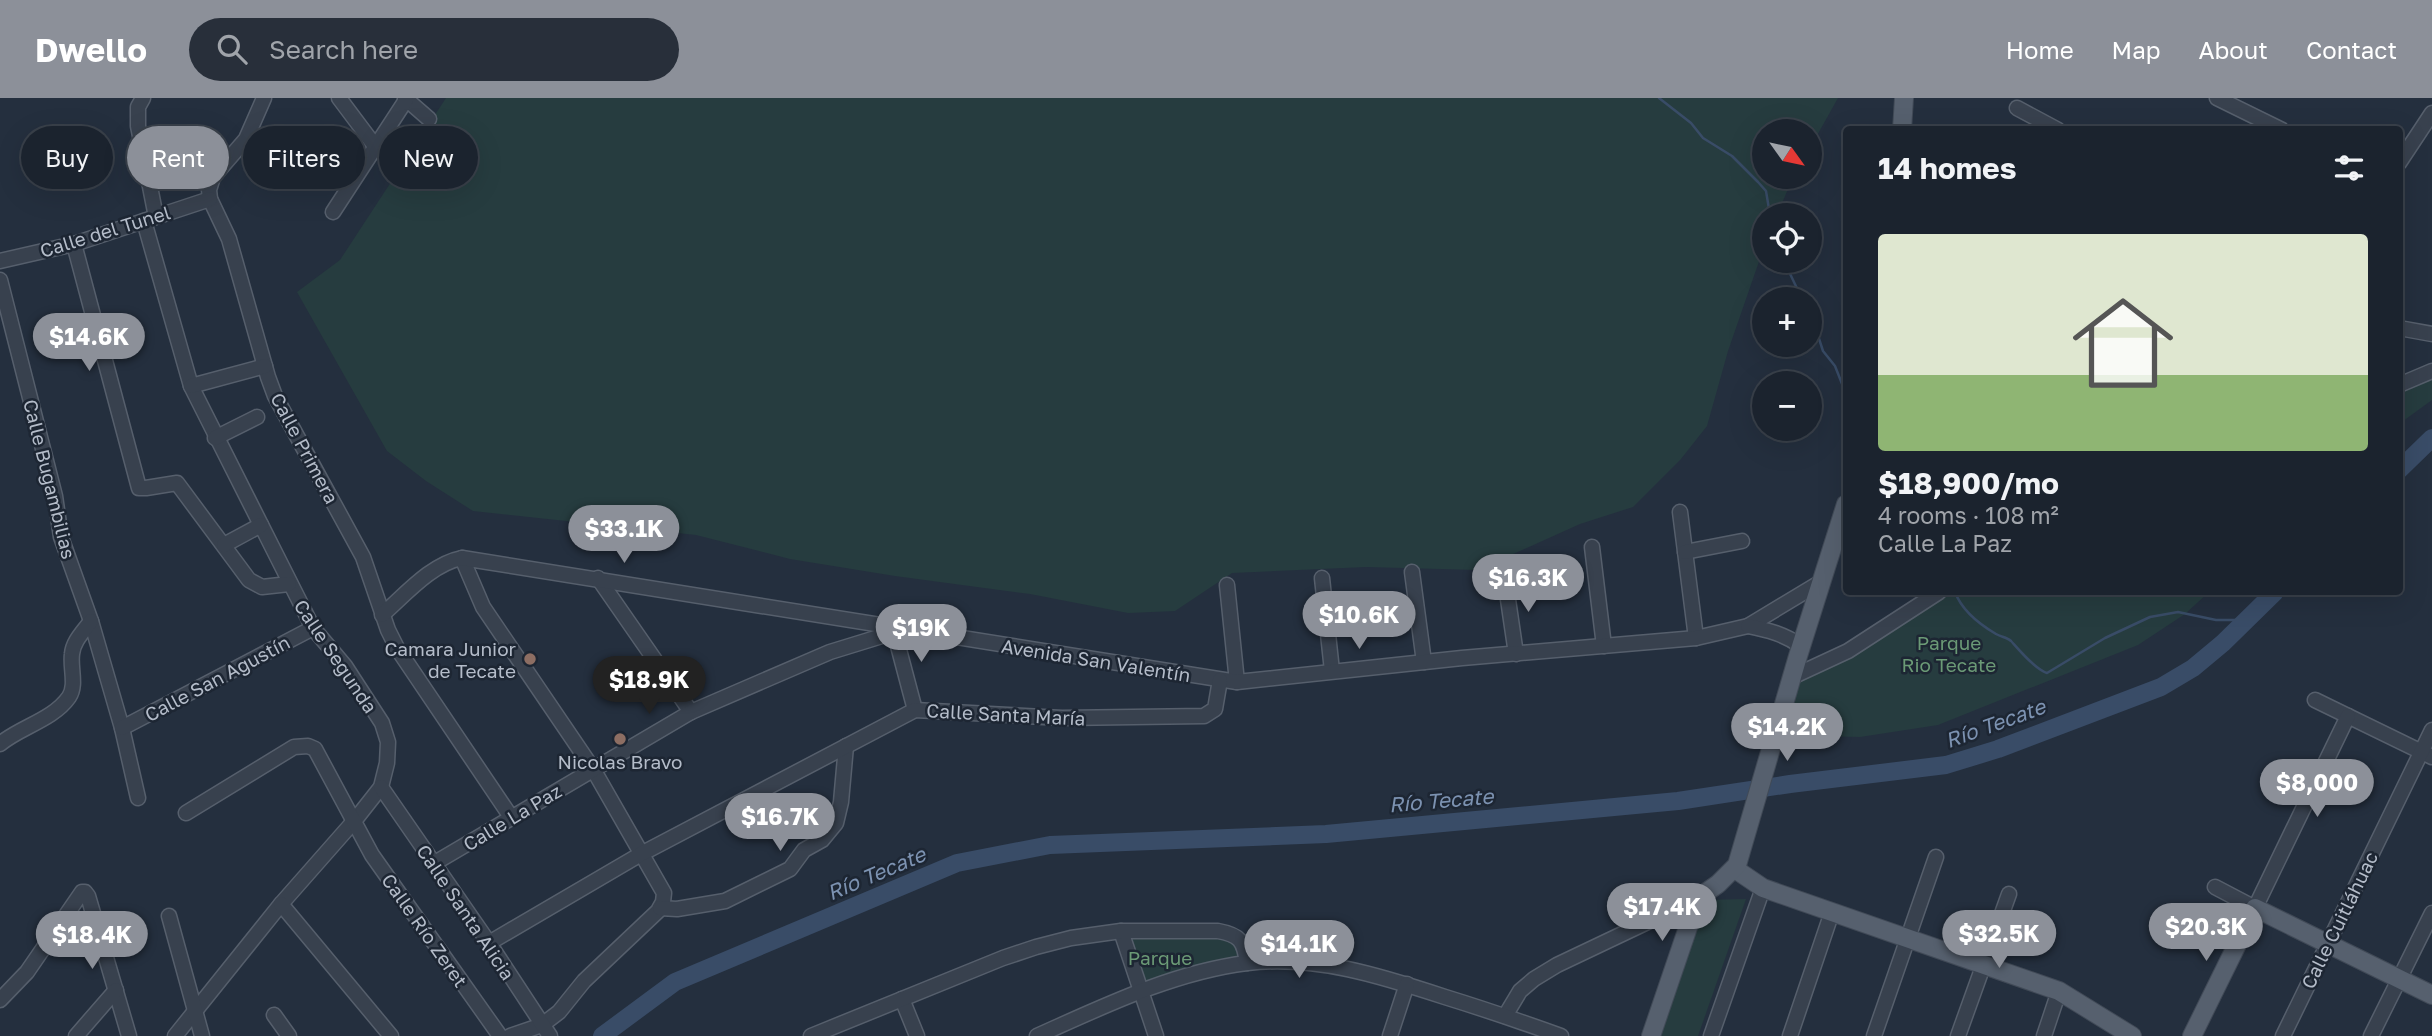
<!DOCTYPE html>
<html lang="en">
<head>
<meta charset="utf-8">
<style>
  body { margin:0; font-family:"Golos Text",sans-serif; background:#282f3a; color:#f1f3f6; height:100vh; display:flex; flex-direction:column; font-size:26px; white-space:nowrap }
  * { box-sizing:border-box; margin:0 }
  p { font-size:23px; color:#a0a4aa }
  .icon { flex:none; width:38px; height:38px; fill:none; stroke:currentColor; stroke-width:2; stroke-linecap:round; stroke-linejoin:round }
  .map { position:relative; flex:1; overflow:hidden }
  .drawer { position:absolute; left:1843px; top:28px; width:560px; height:469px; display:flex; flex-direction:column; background:#1b232e; border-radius:7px; box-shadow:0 7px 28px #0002,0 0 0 2px #39404a }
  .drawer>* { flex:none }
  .banner { position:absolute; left:21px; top:28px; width:665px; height:63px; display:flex; gap:14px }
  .needle { width:46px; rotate:123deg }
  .buttons { position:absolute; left:1752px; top:21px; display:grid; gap:14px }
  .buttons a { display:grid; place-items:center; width:70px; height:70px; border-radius:50%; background:#1b232e; box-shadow:0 7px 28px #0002,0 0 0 2px #39404a; font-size:35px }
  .price { position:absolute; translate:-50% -60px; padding:0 16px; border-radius:24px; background:#8c9099; color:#fff; font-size:23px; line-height:46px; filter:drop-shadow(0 2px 4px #0008) }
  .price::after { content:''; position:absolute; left:50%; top:42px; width:21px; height:16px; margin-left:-10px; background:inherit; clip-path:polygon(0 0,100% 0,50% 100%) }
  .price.current { background:#222; color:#fff }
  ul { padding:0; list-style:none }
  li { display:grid; align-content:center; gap:14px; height:371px; padding:0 35px }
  li span { display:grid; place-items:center; height:217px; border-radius:7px; color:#555 }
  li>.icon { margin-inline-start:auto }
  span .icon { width:126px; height:126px; fill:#fffc; stroke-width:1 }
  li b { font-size:30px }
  h2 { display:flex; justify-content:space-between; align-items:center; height:84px; padding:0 35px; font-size:30px }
  .tag { padding:0 24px; border-radius:32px; background:#1b232e; box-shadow:0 7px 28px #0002,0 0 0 2px #39404a; font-size:24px; line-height:63px }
  .tag.current { background:#8c9099; color:#fff }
  header { display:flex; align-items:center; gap:42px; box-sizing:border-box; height:98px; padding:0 35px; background:#8c9099; color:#fff }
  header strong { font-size:33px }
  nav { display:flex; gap:38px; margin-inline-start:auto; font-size:24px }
  .search { width:490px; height:63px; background:#282f3a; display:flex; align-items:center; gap:18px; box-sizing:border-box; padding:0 24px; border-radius:38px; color:#a0a4aa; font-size:26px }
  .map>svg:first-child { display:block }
</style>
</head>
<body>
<header>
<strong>Dwello</strong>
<div class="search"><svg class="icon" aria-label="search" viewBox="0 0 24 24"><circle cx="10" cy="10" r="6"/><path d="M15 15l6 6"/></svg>Search here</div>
<nav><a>Home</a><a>Map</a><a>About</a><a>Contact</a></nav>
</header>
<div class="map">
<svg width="2432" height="938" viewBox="0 0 2432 938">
  <rect width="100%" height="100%" fill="#242f3e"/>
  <g fill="#263c3f">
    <polygon points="446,0 1838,0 1810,50 1810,33 1764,33 1764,79 1793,79 1777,117 1764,117 1764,149 1728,253 1707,328 1681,361 1633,409 1580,426 1478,472 1366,469 1232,475 1175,513 1128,515 1030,496 895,478 790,461 696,437 473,413 426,383 387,353 297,194 340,162"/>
    <polygon points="2432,271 2432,302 2399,326 2399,286"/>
    <polygon points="1932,494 2209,494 2185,516 2138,547 1938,627 1860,639 1816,638 1776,634 1794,572 1825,562"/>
    <polygon points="1746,801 1698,938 1657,938 1702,802"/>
    <polygon points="1118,834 1242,836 1242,865 1140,893"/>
  </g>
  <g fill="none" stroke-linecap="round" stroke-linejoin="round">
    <g stroke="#394c67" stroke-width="2.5">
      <polyline points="1659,0 1691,25 1703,40 1732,58 1758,84 1766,93 1770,117"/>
      <polyline points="1784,163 1802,201"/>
      <polyline points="1810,213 1823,253 1835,268 1846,296"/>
      <path d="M1955,494C1962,513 1979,526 1996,536C2001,539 2007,539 2011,543C2020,553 2035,571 2047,575L2105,540L2150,519L2178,514L2216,522H2246"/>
    </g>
    <g stroke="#394c67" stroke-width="18">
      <polyline points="2399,372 2432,340"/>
      <polyline points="602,938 675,884 957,765 1050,747 1326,736 1678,703 1790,686 1946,667 1998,651 2161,589 2193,570 2223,545 2275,494"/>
    </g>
    <g stroke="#565f6c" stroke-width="17">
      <g id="minor">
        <polyline points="143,0 138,9 138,28 156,119"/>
        <polyline points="264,0 246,41 213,79 209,92 210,101 229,141 268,279 275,298 363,459 388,532 397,550 511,719"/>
        <polyline points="339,0 375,48"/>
        <polyline points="405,0 429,21"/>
        <polyline points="2217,0 2282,32"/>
        <polyline points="2017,10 2058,32"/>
        <polyline points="2399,65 2432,15"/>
        <polyline points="333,114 406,2"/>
        <polyline points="144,123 191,288 313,530 345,568 382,625 388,644 387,665 381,689 355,722 281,806 175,938"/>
        <polyline points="74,146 139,390 146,390 177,385 249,482 262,489 289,486"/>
        <polyline points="0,163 74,146 210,101"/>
        <polyline points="0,182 55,398 61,439 91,523 122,630 138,700"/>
        <polyline points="2399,230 2432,236"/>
        <polyline points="2399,287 2432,273"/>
        <polyline points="191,288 265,268"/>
        <polyline points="215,340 257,319"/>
        <polyline points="1680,414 1696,540"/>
        <polyline points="224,447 261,427"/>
        <polyline points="1592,449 1604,548"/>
        <polyline points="1685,454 1742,443"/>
        <polyline points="462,460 483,509 593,671 664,795 663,804 658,813 584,883 559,914 542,927 510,938"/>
        <polyline points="1412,474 1424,564"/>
        <polyline points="598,480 691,614"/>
        <polyline points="1322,480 1332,573"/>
        <polyline points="1505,481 1516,556"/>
        <polyline points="1227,487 1237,584"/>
        <path d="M382,517C405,497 431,466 462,460L1237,584L1462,560L1696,540L1748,528L1821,484"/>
        <path d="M1748,528C1768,532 1784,536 1801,548"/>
        <polyline points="893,529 915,612"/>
        <polyline points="1792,579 1848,553 1939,494"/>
        <polyline points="2315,602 2432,659"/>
        <polyline points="122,630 313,530"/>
        <path d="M0,646C20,629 53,622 69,599C77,587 70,570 72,556C73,543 84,533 91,523"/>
        <polyline points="381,689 489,845 550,938"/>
        <polyline points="186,715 294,649 308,648 315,651 372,757 500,938"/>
        <polyline points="433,766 691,614 830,554 895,534"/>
        <polyline points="2215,789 2255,810 2348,618"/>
        <polyline points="281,806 391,938"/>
        <polyline points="660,810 677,811 725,803 790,771 804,752 822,742 836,725 841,704 846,648"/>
        <polyline points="169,818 202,938"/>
        <polyline points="1121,833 1156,938"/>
        <polyline points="489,845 641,756 915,612 1062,620 1204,618 1215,611 1220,582"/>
        <polyline points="902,901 917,938"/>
        <polyline points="0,902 27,874 82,794 85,794 88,798 129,938"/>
        <polyline points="274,917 289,938"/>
        <polyline points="1505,918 1520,893 1534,881 1557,867 1698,800"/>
        <polyline points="76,938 116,892"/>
        <path d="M811,938L1003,860L1036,849L1071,840L1121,833H1218C1240,837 1244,843 1247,865"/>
        <path d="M1037,938C1104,908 1174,874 1247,865C1316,857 1381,878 1445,899C1484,911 1522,924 1561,938"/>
        <polyline points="1390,938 1407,886"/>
        <polyline points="1711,938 1763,790"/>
        <polyline points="1790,938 1832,814"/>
        <polyline points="1874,938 1936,759"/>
        <polyline points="1958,938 2009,796"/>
        <polyline points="2044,938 2059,893"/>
        <polyline points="2283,938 2432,632"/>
        <polyline points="2371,938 2432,815"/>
      </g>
    </g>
    <g stroke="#414a57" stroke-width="20">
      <g id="major">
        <polyline points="1902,32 1904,0"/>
        <polyline points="1735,771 1763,790 2059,893 2132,938"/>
        <polyline points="1651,938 1698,800 1718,786 1737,767 1798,558 1846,406"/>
        <polyline points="2192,938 2255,810 2432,897"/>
      </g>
    </g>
    <use href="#minor" stroke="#38414e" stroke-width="14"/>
    <use href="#major" stroke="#56606e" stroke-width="18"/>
  </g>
  <g fill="#8d6e63" stroke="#1d2633" stroke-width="2.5">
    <circle cx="530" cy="561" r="7"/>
    <circle cx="620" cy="641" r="7"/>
  </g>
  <g text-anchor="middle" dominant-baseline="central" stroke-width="5" stroke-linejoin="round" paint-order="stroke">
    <g font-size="19" fill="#b4bcc9" stroke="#1d2633">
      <text transform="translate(105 133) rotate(-17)">Calle del Tunel</text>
      <text transform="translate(305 350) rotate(62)">Calle Primera</text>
      <text transform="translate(50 381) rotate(76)">Calle Bugambilias</text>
      <text transform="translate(336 558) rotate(56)">Calle Segunda</text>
      <text transform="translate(1096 562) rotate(9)">Avenida San Valentín</text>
      <text transform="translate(217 580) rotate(-28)">Calle San Agustín</text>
      <text transform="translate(1006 616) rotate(3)">Calle Santa María</text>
      <text transform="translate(512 719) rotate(-31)">Calle La Paz</text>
      <text transform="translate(466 814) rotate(56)">Calle Santa Alicia</text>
      <text transform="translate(2339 822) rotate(-64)">Calle Cuitláhuac</text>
      <text transform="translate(425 832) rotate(55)">Calle Río Zeret</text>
    </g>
    <g font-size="19" fill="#6b9a76" stroke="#1d2633">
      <text x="1949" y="544">Parque<tspan x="1949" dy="22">Rio Tecate</tspan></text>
      <text x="1160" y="859">Parque</text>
    </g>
    <g font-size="19" fill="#b4bcc9" stroke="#1d2633" text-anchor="end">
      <text x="516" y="550">Camara Junior<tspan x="516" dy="22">de Tecate</tspan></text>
      <text x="620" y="663" text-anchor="middle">Nicolas Bravo</text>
    </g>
    <g font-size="21" font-style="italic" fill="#7c92b1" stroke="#1d2633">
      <text transform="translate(1995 625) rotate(-20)">Río Tecate</text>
      <text transform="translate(1441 702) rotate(-5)">Río Tecate</text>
      <text transform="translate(876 775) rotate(-23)">Río Tecate</text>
    </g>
  </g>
</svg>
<div class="buttons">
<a><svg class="needle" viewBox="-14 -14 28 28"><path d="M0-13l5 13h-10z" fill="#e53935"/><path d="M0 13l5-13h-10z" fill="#a0a4aa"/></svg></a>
<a><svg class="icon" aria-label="locate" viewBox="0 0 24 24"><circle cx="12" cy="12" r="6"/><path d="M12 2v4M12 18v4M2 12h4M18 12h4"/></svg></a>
<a>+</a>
<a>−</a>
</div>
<b class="price" style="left:89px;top:275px">$14.6K</b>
<b class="price" style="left:624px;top:467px">$33.1K</b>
<b class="price" style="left:1528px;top:516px">$16.3K</b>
<b class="price" style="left:1359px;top:553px">$10.6K</b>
<b class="price" style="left:921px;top:566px">$19K</b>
<b class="price current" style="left:649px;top:618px">$18.9K</b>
<b class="price" style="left:1787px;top:665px">$14.2K</b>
<b class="price" style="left:2317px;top:721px">$8,000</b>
<b class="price" style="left:780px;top:755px">$16.7K</b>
<b class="price" style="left:1662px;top:845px">$17.4K</b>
<b class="price" style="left:2206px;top:865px">$20.3K</b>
<b class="price" style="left:1999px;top:872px">$32.5K</b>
<b class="price" style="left:92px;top:873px">$18.4K</b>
<b class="price" style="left:1299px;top:882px">$14.1K</b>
<div class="banner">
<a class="tag">Buy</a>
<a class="tag current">Rent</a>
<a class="tag">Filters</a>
<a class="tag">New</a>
</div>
<section class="drawer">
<h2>14 homes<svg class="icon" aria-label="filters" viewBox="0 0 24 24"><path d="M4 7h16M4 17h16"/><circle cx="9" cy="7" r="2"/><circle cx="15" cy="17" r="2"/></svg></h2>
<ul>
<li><span style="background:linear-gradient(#dfe7d0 65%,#8fb573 0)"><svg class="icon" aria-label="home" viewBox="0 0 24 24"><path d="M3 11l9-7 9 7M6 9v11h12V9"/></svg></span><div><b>$18,900/mo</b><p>4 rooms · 108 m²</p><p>Calle La Paz</p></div></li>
</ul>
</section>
</div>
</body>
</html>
